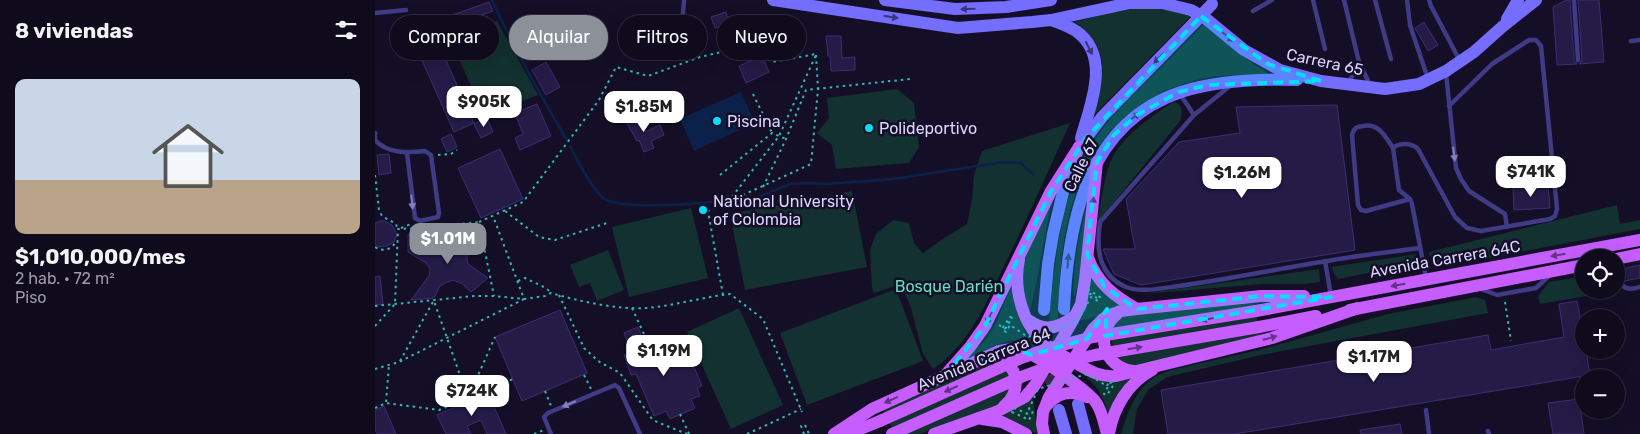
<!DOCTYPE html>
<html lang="es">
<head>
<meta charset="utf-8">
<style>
  body { margin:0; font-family:Rubik,sans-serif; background:#181426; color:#f1f3f6; height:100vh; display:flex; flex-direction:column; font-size:19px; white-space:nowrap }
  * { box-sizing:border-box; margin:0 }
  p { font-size:16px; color:#9b9ba4 }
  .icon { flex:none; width:28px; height:28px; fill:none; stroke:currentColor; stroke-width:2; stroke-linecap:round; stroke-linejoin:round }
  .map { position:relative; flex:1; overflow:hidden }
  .drawer { display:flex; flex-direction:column; background:#0f0b1d; width:375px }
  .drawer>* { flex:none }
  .guide { position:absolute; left:15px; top:15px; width:475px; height:45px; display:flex; gap:10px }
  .fabs { position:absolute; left:1200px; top:249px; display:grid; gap:10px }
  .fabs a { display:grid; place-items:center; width:50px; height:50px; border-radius:50%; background:#0f0b1d; box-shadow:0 5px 20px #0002,0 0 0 1px #2f2b3b; font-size:25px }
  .price { position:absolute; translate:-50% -42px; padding:0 11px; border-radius:10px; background:#fff; color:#222; font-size:16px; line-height:32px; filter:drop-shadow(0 1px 2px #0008) }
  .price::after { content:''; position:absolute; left:50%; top:30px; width:15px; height:11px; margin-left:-8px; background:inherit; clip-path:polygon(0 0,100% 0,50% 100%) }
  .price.on { background:#8c9099; color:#fff }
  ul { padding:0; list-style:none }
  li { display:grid; align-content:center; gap:10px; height:265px; padding:0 15px }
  li span { display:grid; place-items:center; height:155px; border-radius:10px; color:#555 }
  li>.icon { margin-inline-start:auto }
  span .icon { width:90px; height:90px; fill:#fffc; stroke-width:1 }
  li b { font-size:21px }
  h2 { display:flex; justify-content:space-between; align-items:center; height:60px; padding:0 15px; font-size:21px }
  .pill { padding:0 18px; border-radius:22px; background:#0f0b1d; box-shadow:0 5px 20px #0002,0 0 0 1px #2f2b3b; font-size:18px; line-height:45px }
  .pill.on { background:#8c9099; color:#fff }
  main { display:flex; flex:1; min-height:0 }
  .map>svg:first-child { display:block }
</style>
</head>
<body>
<main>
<section class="drawer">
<h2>8 viviendas<svg class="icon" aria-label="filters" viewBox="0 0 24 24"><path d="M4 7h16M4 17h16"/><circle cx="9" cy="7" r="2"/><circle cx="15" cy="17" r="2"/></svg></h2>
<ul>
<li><span style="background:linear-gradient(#c9d6e8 65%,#b9a48a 0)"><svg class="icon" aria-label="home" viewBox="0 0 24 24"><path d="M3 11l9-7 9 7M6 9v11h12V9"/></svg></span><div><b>$1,010,000/mes</b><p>2 hab. · 72 m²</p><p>Piso</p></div></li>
</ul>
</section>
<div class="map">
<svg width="1265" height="434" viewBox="0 0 1265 434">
  <rect width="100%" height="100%" fill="#140f27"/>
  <g fill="#123130">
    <path d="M771,7L784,8L816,16L719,115C729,77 737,46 699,22L738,12Z"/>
    <polygon points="122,21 163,95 109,116 75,38"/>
    <path d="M829,24L867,56L894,74C869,75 842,74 818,81C704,113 684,218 683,322L674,323C679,261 687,182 726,131C739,113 755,98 770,83C790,64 809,44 829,24Z"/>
    <polygon points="522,89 539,103 544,147 534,163 461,169 457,145 442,133 454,118 452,98"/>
    <path d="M798,102C808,103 808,113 805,121L722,223C726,204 728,182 735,163C746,136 775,118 798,102Z"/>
    <path d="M695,123C675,167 655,212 634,256C614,296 597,343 558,369L548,354L536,308L526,284L499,293L497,288L495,250L501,234L518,220L534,223L539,243L548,253L566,240L592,224L597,200L599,175L607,151Z"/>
    <polygon points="477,191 492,267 370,290 355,214"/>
    <path d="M677,201C669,238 664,275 655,311C652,304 648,297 647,289C643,259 665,228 677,201Z"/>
    <path d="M712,205L704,281L699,298C697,266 704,235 712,205Z"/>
    <path d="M1242,205L1245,224L1265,220V229L1108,259L1065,264C1059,261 1055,259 1054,252Z"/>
    <polygon points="316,208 333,278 254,297 237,227"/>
    <polygon points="233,250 249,290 222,301 215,283 204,287 195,265"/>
    <polygon points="1042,254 1033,265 963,279 960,275 956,267"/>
    <polygon points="944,269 945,282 929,284 887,284 767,294"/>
    <path d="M717,273L746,306C729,310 722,320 705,320Z"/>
    <polygon points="1209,276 1209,290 1218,290 1218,295 1165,304 1163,296 1174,282"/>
    <polygon points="637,284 653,344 634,341 621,345 591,360 612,338 621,323"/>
    <polygon points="521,289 548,361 432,405 405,333"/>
    <path d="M1101,297L1110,300L1113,313L886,355L792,377L773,390L762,409L758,434H746C751,417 760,392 774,381C781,375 789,373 796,370L884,350L1013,314Z"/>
    <path d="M879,303L885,335L762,367C739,364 735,346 737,326L751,313Z"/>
    <polygon points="364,308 408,405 356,429 312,332"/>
    <polygon points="612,363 623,364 636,377 636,390 623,407 544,434 519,434 508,408 597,368"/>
    <path d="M711,377L736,380L755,378L740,398L734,416C729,400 725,388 711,377Z"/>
    <polygon points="657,393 663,434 649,427 626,419 625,414"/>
  </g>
  <polygon fill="#0c2149" points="366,92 380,123 319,151 305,119"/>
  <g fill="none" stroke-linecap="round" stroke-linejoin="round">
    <g stroke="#0c2149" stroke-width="2.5">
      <path d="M117,0C139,48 165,95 192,140"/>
      <path d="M195,146C204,163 214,184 228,198C242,210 318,204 338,202L342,203"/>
      <polyline points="354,207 372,202 415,184 434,183 451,184 518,179 629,162 646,163 659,175"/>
    </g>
  </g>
  <g fill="#251b47" stroke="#3d2e73">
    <polygon points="1191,0 1195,0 1199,60 1202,64 1182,65 1178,7"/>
    <polygon points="1203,0 1224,0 1229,62 1204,64 1207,60"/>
    <polygon points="114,2 118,11 97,18 99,25 61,38 99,123 79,132 37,38 67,24 66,19"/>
    <polygon points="351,12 354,24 340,28 336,17"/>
    <polygon points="296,19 304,35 264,55 254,34 261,30 263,35"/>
    <polygon points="1049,22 1063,45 1053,51 1040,28"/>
    <polygon points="451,36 466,36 467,58 480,57 480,70 456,71 455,56 453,56"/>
    <polygon points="387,56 394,72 371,83 364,66"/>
    <polygon points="171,62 185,87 171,95 157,70"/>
    <polygon points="162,104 176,136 145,150 140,138 148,134 140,113"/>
    <polygon points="962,105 980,250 766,285 739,274 728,249 760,249 751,199 804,142 865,133 861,107"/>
    <polygon points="261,115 270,132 285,125 289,135 276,141 279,148 269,152 264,140 262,141 250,120"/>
    <polygon points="112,118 118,132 106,138 99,124"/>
    <polygon points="76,134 82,147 72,152 66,139"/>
    <polygon points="125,149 148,199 106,218 83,168"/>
    <polygon points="14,154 16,173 4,175 2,155"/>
    <polygon points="1173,185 1175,208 1139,210 1138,187"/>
    <polygon points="5,221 9,221 17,225 22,235 19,242 12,246 3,247 0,244 0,223"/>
    <polygon points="88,227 104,237 93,254 92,259 93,264 113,278 96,292 86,283 78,280 72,282 65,286 59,298 36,300 54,276 55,269 51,263 33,252 33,234 53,250 57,253 65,253 72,248"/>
    <polygon points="1265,265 1265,278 1249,281 1243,270"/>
    <polygon points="5,276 8,304 0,305 0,277"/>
    <polygon points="1202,301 1209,338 1209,350 1211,350 1215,375 860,434 793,434 786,390 1113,335 1116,350 1189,337 1184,304"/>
    <polygon points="185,310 212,373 147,401 120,337"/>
    <polygon points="263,327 269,342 265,343 271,359 309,343 327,386 322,388 325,396 316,399 320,408 295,419 291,411 279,416 261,374 256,375 249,355 257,353 249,333"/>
    <polygon points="113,393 131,434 112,434 106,420 92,426 96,434 71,434 62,415"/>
    <polygon points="1204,399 1209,434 1178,434 1173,403"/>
    <polygon points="9,406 21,434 2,434 0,430 0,410"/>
    <polygon points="1025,424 1027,434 986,434 985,430"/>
  </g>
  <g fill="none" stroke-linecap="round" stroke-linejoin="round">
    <polyline stroke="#322d47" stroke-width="12" stroke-dasharray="12 6" stroke-linecap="butt" points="670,357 681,398"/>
    <g stroke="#30b8b3" stroke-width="2" stroke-dasharray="2.5 4" stroke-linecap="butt">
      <polyline points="378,94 397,133"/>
      <polyline points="63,155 76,154 82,150"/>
      <polyline points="0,175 4,210 7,216 21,224 22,228"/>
      <polyline points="345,175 397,133 411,139"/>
      <polyline points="388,187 411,139 431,90 535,79"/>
      <polyline points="353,202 404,136 441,55"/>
      <polyline points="130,211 164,237 180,240 232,223"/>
      <polyline points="104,222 148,202 224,100 241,67 273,76 325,57 389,42 397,62 441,54"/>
      <polyline points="55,227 104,222 119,296"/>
      <polyline points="26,228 36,224"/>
      <path d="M0,247C9,252 15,250 21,242"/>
      <polyline points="143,281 150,278 171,288 176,293"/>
      <polyline points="184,295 209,348 223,361 245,373 277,419 282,422 312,434"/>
      <polyline points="348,295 333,211 436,164 443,89 441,55"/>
      <polyline points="1130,302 1136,341"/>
      <path d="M0,306L99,296H119L149,299L170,296L176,293C204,301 242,310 271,308C299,306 327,297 355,294L388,319L427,412"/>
      <polyline points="257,308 279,356"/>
      <polyline points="624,325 630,329"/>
      <polyline points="0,326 20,304 23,229 43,228"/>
      <polyline points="25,361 59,300"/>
      <polyline points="0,369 24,362 149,299 118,216"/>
      <polyline points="209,375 216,389"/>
      <polyline points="170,391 176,406"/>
      <polyline points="93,398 120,337"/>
      <polyline points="93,398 138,379"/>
      <polyline points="11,402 14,365"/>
      <polyline points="0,408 11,403 64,410 93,398 59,301"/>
      <polyline points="305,414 314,434"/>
      <polyline points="430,425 434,434"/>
      <polyline points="159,434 169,430"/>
      <polyline points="372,434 426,409"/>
      <polyline points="429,434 426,426 429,424"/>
    </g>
    <g stroke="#3f3b85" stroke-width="4.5">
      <polyline points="938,0 950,49"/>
      <polyline points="969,0 984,62 995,85"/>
      <polyline points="1000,0 1016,59"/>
      <polyline points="1032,0 1035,25 1053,79"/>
      <polyline points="1054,0 1056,6 1085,61"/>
      <polyline points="1199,0 1203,60"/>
      <polyline points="878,11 897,0"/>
      <polyline points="0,13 31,10"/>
      <polyline points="307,25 309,0"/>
      <polyline points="1256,41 1265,40"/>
      <polyline points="1071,73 1081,168 1086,179 1094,191 1130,214 1132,227"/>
      <polyline points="973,83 981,70 984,62"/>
      <path d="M855,86L819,115L725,222C721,248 723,275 751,287C766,293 787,288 804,286C855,279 907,268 958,260C987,255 1016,252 1045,248"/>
      <polyline points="805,94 819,115"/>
      <path d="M0,133V140C13,154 33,153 50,151L56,155L64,213L63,217L45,221L40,218L32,153"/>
      <path d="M1018,148C1010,136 1004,123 988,126C981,127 979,128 977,135L983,205L986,210L991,211L1035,199"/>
      <polyline points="950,261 956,296"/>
      <path d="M1242,277C1247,288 1252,291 1265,287"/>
      <path d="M1051,278L1037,204L1035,199L1024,190L1018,148C1025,142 1037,143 1043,149L1080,217L1092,228L1106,231L1175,219L1180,216L1182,209L1166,46L1161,40H1154L1117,64L1074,106"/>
      <polyline points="1106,289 1122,295 1161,288 1174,276"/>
      <polyline points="1051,410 1054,433"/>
      <polyline points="1113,431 1114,434"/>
      <polyline points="176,434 169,417 173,413 240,385 244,388 265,434"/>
    </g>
    <g stroke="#746dfe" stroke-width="12">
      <polyline points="398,0 583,28 657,22 676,20 755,3 787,3 816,10 830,18 869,50 905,70 946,81 1010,89 1044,84 1071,71 1099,52 1127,27 1161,0"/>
      <polyline points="510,0 580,9 631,7 676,0"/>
      <polyline points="1132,19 1143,0"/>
      <path d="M676,20C685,23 693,26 701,31C737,56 715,106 706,138"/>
      <path d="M689,309C693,222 712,123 806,92C840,81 887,79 922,80"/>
      <polyline points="669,310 673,264 678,234 690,184 704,147 727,117 819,23"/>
      <polyline points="703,404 711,434"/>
      <polyline points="684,410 691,434"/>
    </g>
    <g stroke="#c65dfe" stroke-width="12">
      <path d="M713,258C723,284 739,296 762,309"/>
      <path d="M644,259C638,289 647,326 673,346C681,352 690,357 699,362C713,370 725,378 741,376L897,338L983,308"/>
      <polyline points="1241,259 1265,254"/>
      <polyline points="975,310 1209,265"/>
      <polyline points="881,311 1265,240"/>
      <path d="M742,314C719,333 728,367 758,371"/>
      <path d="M655,321C669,332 684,328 698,317"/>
      <polyline points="884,327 941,316"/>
      <path d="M625,361C646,367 645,394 629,406"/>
      <polyline points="573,372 595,347 610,326 676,191 704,147"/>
      <path d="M672,405C683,392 697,390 712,397"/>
      <polyline points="607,419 627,422 651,434"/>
      <path d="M459,434L497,409L624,351C631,350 639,347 647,350C662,355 710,389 720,401C727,410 729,423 732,434"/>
      <polyline points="473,434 505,421"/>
      <polyline points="559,434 621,412 650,397 660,385 697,322 706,304 710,280 722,162"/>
      <polyline points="669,434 667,424 668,412 674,397 718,329 728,319 735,315 746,311 762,309 886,296 929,296"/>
      <path d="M734,434C738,408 753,383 777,370"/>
    </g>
    <g stroke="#30b8b3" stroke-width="2" stroke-dasharray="2.5 4" stroke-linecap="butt">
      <polyline points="630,329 637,318 635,317 627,329 631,332 635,325 653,337 702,322 716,297 723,301 725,297 714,290 712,292 722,298"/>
      <polyline points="653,414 639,408 637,412 654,420 658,411 654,409 663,389 712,374 732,386 734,381 739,384 732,395 729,394 735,383"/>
    </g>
    <polyline stroke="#746dfe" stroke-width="12" points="819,23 837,4"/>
    <g stroke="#c65dfe" stroke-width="12">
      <polyline points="505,421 646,358 672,349 718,337 881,311"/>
      <polyline points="517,434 646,377 681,364 720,355 884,327"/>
    </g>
  </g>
  <defs><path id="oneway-solid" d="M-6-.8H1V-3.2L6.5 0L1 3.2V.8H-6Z" transform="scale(1.25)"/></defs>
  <g fill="#3a357d">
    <use href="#oneway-solid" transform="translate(593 9) rotate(179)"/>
    <use href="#oneway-solid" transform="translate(516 17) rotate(9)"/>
    <use href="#oneway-solid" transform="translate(853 37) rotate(39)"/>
    <use href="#oneway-solid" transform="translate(714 48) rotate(63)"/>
    <use href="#oneway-solid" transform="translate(784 58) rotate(134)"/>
    <use href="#oneway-solid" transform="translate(759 117) rotate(-37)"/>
    <use href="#oneway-solid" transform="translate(693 261) rotate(-85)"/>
  </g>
  <g fill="#8580bc">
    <use href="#oneway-solid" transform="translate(1079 154) rotate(83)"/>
    <use href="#oneway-solid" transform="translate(37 202) rotate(84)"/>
    <use href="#oneway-solid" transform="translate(194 404) rotate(157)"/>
  </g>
  <g fill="#643288">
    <use href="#oneway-solid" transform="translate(718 204) rotate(-85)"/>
    <use href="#oneway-solid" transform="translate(1183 255) rotate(170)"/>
    <use href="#oneway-solid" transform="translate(1023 285) rotate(170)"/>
    <use href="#oneway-solid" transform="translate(614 318) rotate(117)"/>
    <use href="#oneway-solid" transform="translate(833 319) rotate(170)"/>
    <use href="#oneway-solid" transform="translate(895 338) rotate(-16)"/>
    <use href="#oneway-solid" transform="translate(760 348) rotate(-9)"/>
    <use href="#oneway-solid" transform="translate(576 389) rotate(156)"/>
    <use href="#oneway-solid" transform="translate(516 400) rotate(156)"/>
  </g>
  <path fill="#02dffe" fill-opacity="0.2" stroke="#02dffe" stroke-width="4" stroke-dasharray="10 6" stroke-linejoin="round" d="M826,16L893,64L946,81L833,85L804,92L762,115L739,135L722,162L712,254L730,287L762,309L886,296L956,297L730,336L732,309L712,339L656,355L639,348L624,351L569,376L610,326L676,191L711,138Z"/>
  <g fill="#02dffe" stroke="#140f27" stroke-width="2">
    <circle cx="342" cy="121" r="5"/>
    <circle cx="494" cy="128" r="5"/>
    <circle cx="328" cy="210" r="5"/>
  </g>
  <g text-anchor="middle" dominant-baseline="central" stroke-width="5" stroke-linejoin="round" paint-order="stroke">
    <g font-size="16" fill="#dbd5ff" stroke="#140f27">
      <text transform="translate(950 62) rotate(12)">Carrera 65</text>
      <text transform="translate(706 165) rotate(-64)">Calle 67</text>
      <text transform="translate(1070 259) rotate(-10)">Avenida Carrera 64C</text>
      <text transform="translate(609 359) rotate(-22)">Avenida Carrera 64</text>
    </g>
    <g font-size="16" fill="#dbd5ff" stroke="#140f27" text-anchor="start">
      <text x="352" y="121">Piscina</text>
      <text x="504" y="128">Polideportivo</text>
      <text x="338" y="201">National University<tspan x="338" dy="18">of Colombia</tspan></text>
    </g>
    <g font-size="16" fill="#60e0c3" stroke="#140f27">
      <text x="574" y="286">Bosque Darién</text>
    </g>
  </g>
</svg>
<div class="fabs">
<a><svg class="icon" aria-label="locate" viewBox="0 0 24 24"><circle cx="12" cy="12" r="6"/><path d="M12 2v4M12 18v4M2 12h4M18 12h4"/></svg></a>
<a>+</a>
<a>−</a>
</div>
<b class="price" style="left:109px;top:128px">$905K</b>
<b class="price" style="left:269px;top:133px">$1.85M</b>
<b class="price" style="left:1156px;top:198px">$741K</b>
<b class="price" style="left:867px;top:199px">$1.26M</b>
<b class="price on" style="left:73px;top:265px">$1.01M</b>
<b class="price" style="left:289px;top:377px">$1.19M</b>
<b class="price" style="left:999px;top:383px">$1.17M</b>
<b class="price" style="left:97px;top:417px">$724K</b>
<div class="guide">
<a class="pill">Comprar</a>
<a class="pill on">Alquilar</a>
<a class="pill">Filtros</a>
<a class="pill">Nuevo</a>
</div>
</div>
</main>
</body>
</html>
